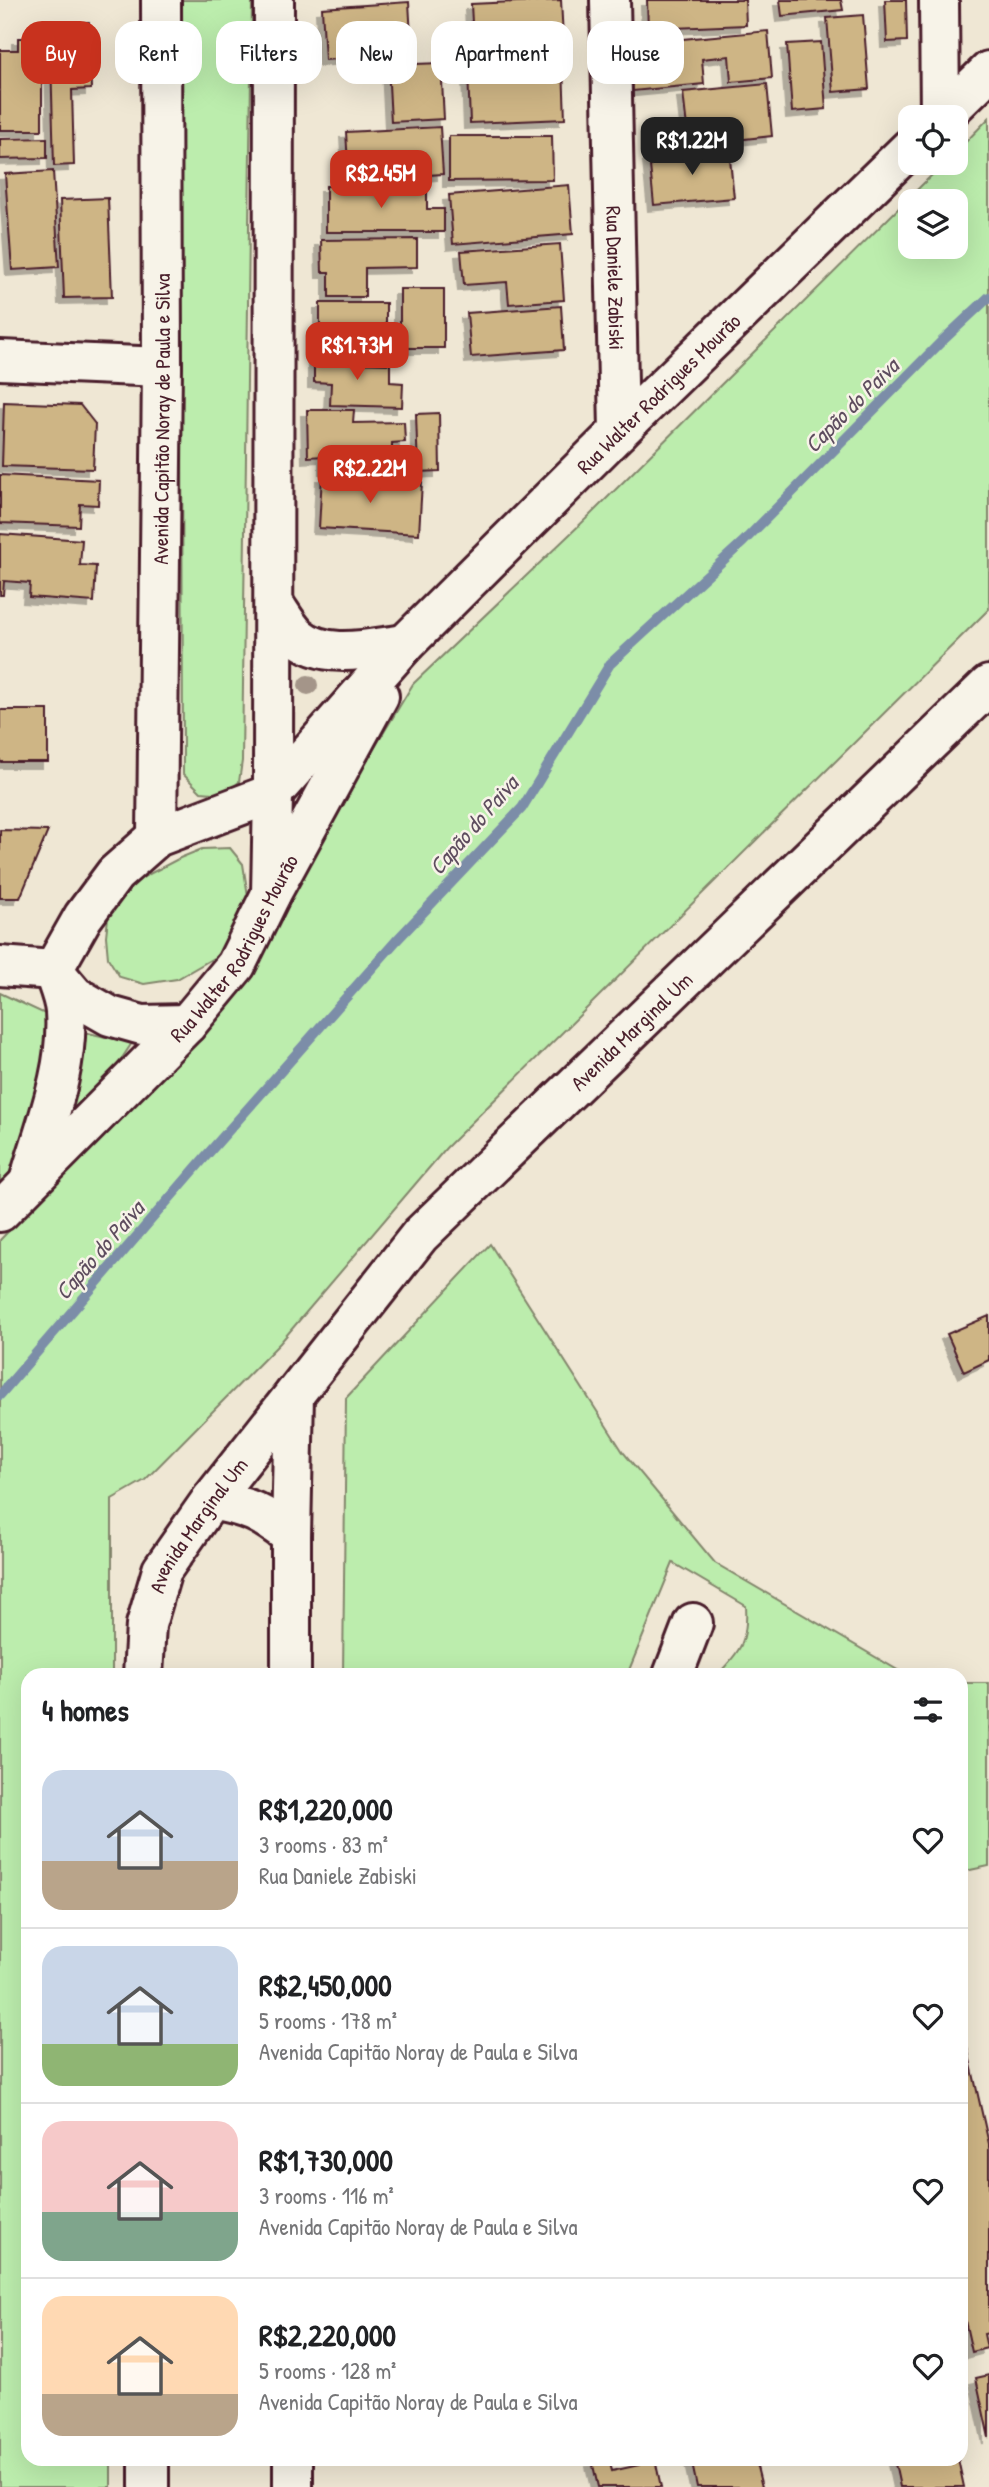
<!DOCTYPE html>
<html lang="en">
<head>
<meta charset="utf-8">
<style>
  body { margin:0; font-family:"Patrick Hand",sans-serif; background:#f2f2f2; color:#202124; height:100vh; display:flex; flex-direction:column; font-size:26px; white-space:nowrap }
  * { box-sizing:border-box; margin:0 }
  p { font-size:23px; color:#757577 }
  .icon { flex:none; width:38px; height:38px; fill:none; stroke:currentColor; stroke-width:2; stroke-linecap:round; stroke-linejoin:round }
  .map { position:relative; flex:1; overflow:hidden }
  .details { position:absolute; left:21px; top:1668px; width:947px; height:798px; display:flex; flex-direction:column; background:#fff; border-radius:21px; box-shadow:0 7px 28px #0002 }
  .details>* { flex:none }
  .banner { position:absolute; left:21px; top:21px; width:948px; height:63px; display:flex; gap:14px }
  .controls { position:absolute; left:898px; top:105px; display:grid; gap:14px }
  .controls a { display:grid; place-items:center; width:70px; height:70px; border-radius:14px; background:#fff; box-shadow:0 7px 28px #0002; font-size:35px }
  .price { position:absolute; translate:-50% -60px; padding:0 16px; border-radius:14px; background:#c8321e; color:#fff; font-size:23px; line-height:46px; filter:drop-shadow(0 2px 4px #0008) }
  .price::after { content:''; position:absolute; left:50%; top:42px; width:21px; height:16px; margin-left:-10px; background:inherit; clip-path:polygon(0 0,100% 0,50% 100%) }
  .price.on { background:#222; color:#fff }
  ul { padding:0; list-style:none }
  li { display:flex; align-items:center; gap:21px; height:175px; padding:0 21px }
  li+li { border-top:2px solid #e0e0e0 }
  li span { display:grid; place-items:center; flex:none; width:196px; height:140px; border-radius:21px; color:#555 }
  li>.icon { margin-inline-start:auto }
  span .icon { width:84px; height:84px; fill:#fffc; stroke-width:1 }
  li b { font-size:30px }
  h2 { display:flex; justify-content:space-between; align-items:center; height:84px; padding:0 21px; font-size:30px }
  .chip { padding:0 24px; border-radius:21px; background:#fff; box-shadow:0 7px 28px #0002; font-size:24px; line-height:63px }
  .chip.on { background:#c8321e; color:#fff }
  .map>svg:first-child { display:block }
</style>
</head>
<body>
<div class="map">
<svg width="989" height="2487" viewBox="0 0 989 2487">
  <defs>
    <filter id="shadow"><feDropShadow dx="-6" dy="6" stdDeviation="0" flood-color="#0004"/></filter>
  </defs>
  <rect width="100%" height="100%" fill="#efe7d4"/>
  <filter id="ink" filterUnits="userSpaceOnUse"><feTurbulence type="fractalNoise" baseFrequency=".0143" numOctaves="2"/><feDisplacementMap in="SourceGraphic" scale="14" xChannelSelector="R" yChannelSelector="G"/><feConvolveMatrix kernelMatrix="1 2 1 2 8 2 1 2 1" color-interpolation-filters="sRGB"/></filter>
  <g filter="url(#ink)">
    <g fill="#bcedad" stroke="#83866c" stroke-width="2" fill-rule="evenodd">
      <polygon points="181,0 252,0 242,761 239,782 225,794 201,792 183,774"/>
      <path d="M989,118V609L446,1148L280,1343L145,1480L112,1499V1675H28V2459H111V2487H0V1240L208,1024L413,684L590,515L944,163H956V152ZM910,201H956V247H910Z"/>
      <polygon points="230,848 243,864 248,896 243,917 222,953 177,979 144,984 120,977 108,958 106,936 109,909 134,882 180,858 202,849"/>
      <polygon points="0,993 84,1032 132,1043 102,1088 0,1190"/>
      <path d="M490,1244L623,1452L715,1563L906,1675H717C741,1651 748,1641 746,1606L673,1563L627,1675H343L346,1398Z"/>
      <polygon points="961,1683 989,1683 989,1866 961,1872"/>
    </g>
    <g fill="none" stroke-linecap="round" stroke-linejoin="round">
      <polyline stroke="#7b8da8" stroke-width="10" points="0,1395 206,1156 396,941 522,808 610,664 743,542 941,342 989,297"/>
    </g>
    <g fill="#ceb585" stroke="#4a1f2b" stroke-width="2" filter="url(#shadow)">
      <polygon points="561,0 564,57 474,61 471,4"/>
      <polygon points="647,0 745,0 746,25 648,29"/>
      <polygon points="780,0 841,0 843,10 782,16"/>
      <polygon points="885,0 906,0 907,41 887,42"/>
      <polygon points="409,2 412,54 325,60 322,8"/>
      <polygon points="863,15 869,89 833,92 827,18"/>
      <polygon points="89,22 91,89 72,90 74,165 54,166 50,23"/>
      <polygon points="768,31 772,78 731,82 729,56 702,59 704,84 633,91 629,44"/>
      <polygon points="18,38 42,38 42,130 0,130 0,50 18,50"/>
      <polygon points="821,42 826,109 792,112 787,44"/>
      <polygon points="441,63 444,119 391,122 388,65"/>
      <polygon points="563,67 565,119 470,123 468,71"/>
      <polygon points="767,84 772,136 689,145 683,92"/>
      <polygon points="440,127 443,174 349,180 346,132"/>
      <polygon points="449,136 552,136 553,180 449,181"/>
      <polygon points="47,138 47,158 0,159 0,139"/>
      <polygon points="729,149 734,198 654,205 649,156"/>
      <polygon points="53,171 59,267 12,270 5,174"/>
      <polygon points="569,185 573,234 453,244 449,195"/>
      <polygon points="326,186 427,186 427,209 444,209 444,232 326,232"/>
      <polygon points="108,198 112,297 64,298 60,200"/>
      <polygon points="417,239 417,267 365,268 365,297 329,297 329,272 322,272 321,240"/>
      <polygon points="560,244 564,300 509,304 507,282 464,285 461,251"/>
      <polygon points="400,289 444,289 444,348 320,348 320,303 386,303 386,331 400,331"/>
      <polygon points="561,306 564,350 471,357 467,313"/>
      <polygon points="314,353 351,354 350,363 390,364 390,382 403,383 402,407 330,405 331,383 314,382"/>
      <polygon points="4,402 80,405 95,424 93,469 2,466"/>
      <polygon points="307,410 354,410 353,423 404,422 405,442 392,443 392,467 325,468 325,456 308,457"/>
      <polygon points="439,413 440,471 418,472 416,414"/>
      <polygon points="0,475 99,480 98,505 80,504 79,526 0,523"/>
      <polygon points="322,475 422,482 419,534 319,528"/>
      <polygon points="0,534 82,540 80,565 96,566 94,602 29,597 30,583 4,581 3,595 0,595"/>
      <rect x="0" y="710" width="48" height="52"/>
      <polygon points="0,830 48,831 20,898 0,898"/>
      <polygon points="989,1316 989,1360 964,1372 947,1334"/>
      <polygon points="961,2020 989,2144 989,2333 984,2334 987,2348 972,2352 961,2303"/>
      <polygon points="989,2375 989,2438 976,2378"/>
      <polygon points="609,2459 612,2471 639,2465 638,2459 655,2459 661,2487 598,2487 592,2461"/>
      <polygon points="691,2459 755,2459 762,2487 697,2487"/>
      <polygon points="894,2459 958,2459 964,2487 900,2487"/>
    </g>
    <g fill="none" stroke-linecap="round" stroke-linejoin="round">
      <g stroke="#4a1f2b" stroke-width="44">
        <g id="street">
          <path id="s1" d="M610,0L619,431"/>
          <polyline points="939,0 940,117"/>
          <polyline points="942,117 989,71"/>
          <polyline points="0,360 162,367"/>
          <path d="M274,604C281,614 288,627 297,636C325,661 372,648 405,644"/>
          <path id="s2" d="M157,837L162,367L161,0"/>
          <polyline points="271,894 273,793 274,0"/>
          <polyline points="0,966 53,970 75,996 110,1016 142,1025 187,1024"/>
          <path id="s3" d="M53,970L83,917L115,874L157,837L273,793L405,644L619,431L910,148"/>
          <path d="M30,1178C45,1126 69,1068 65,1012C64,998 57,983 53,970"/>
          <path id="s4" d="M0,1212L187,1024L236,965L271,894L379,696"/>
          <path d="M211,1500C249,1507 261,1512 291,1536"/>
          <path id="s5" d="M143,1675L146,1625L162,1570L211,1500L420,1235L989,685"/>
          <polyline points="291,1675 291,1536 294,1395"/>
          <polyline points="673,1675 693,1623"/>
          <polyline points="293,2459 293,2487"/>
          <polyline points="149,2487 149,2459"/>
        </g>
      </g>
      <use href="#street" stroke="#f7f3e8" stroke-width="38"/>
    </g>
    <circle fill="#a49589" cx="308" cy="685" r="10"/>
  </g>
  <g text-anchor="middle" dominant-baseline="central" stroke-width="5" stroke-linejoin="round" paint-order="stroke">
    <g font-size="21" fill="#4a1f2b" stroke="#f7f3e8">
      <text stroke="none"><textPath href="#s1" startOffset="278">Rua Daniele Zabiski</textPath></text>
      <text stroke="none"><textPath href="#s3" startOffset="850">Rua Walter Rodrigues Mourão</textPath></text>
      <text stroke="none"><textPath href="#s2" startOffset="418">Avenida Capitão Noray de Paula e Silva</textPath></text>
      <text stroke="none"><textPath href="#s4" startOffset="355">Rua Walter Rodrigues Mourão</textPath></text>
      <text stroke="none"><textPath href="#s5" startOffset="824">Avenida Marginal Um</textPath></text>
      <text stroke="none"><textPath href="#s5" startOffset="164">Avenida Marginal Um</textPath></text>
    </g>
    <g font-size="23" font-style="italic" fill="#5e4d5f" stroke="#f7f3e8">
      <text transform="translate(851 405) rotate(-45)">Capão do Paiva</text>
      <text transform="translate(473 825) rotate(-49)">Capão do Paiva</text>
      <text transform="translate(99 1250) rotate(-49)">Capão do Paiva</text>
    </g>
  </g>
</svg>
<div class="controls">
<a><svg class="icon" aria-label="locate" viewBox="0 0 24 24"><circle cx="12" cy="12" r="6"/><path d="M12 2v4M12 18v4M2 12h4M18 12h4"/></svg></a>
<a><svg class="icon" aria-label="layers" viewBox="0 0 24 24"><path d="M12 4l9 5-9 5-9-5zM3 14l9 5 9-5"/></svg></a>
</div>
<b class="price on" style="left:692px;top:177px">R$1.22M</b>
<b class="price" style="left:381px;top:210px">R$2.45M</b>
<b class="price" style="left:357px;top:382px">R$1.73M</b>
<b class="price" style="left:370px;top:505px">R$2.22M</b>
<div class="banner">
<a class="chip on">Buy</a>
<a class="chip">Rent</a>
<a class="chip">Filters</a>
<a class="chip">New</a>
<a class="chip">Apartment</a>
<a class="chip">House</a>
</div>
<section class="details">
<h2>4 homes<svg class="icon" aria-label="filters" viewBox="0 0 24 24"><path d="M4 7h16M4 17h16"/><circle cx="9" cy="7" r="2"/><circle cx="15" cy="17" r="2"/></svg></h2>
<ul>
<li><span style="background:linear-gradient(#c9d6e8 65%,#b9a48a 0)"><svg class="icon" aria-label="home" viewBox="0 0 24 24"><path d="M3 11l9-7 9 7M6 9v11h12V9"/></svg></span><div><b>R$1,220,000</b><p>3 rooms · 83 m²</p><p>Rua Daniele Zabiski</p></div><svg class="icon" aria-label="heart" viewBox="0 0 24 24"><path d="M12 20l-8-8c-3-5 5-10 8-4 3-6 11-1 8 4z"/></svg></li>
<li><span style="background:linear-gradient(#c9d6e8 70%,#8fb573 0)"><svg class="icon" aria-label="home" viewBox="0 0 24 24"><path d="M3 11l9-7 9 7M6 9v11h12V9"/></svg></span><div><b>R$2,450,000</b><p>5 rooms · 178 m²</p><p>Avenida Capitão Noray de Paula e Silva</p></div><svg class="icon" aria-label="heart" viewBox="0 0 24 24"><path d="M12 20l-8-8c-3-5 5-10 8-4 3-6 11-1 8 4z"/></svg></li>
<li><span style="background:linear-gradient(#f6c9c9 65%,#7fa58c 0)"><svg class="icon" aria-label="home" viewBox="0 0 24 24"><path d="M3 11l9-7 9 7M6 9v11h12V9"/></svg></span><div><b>R$1,730,000</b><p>3 rooms · 116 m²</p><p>Avenida Capitão Noray de Paula e Silva</p></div><svg class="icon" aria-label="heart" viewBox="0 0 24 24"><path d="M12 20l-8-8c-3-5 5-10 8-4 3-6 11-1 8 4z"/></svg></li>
<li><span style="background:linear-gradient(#ffd9b3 70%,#b9a48a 0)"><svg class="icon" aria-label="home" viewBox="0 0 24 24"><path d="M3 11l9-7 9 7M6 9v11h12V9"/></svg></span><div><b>R$2,220,000</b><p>5 rooms · 128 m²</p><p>Avenida Capitão Noray de Paula e Silva</p></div><svg class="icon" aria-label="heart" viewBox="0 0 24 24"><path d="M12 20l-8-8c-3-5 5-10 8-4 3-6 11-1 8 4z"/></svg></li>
</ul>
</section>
</div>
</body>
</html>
